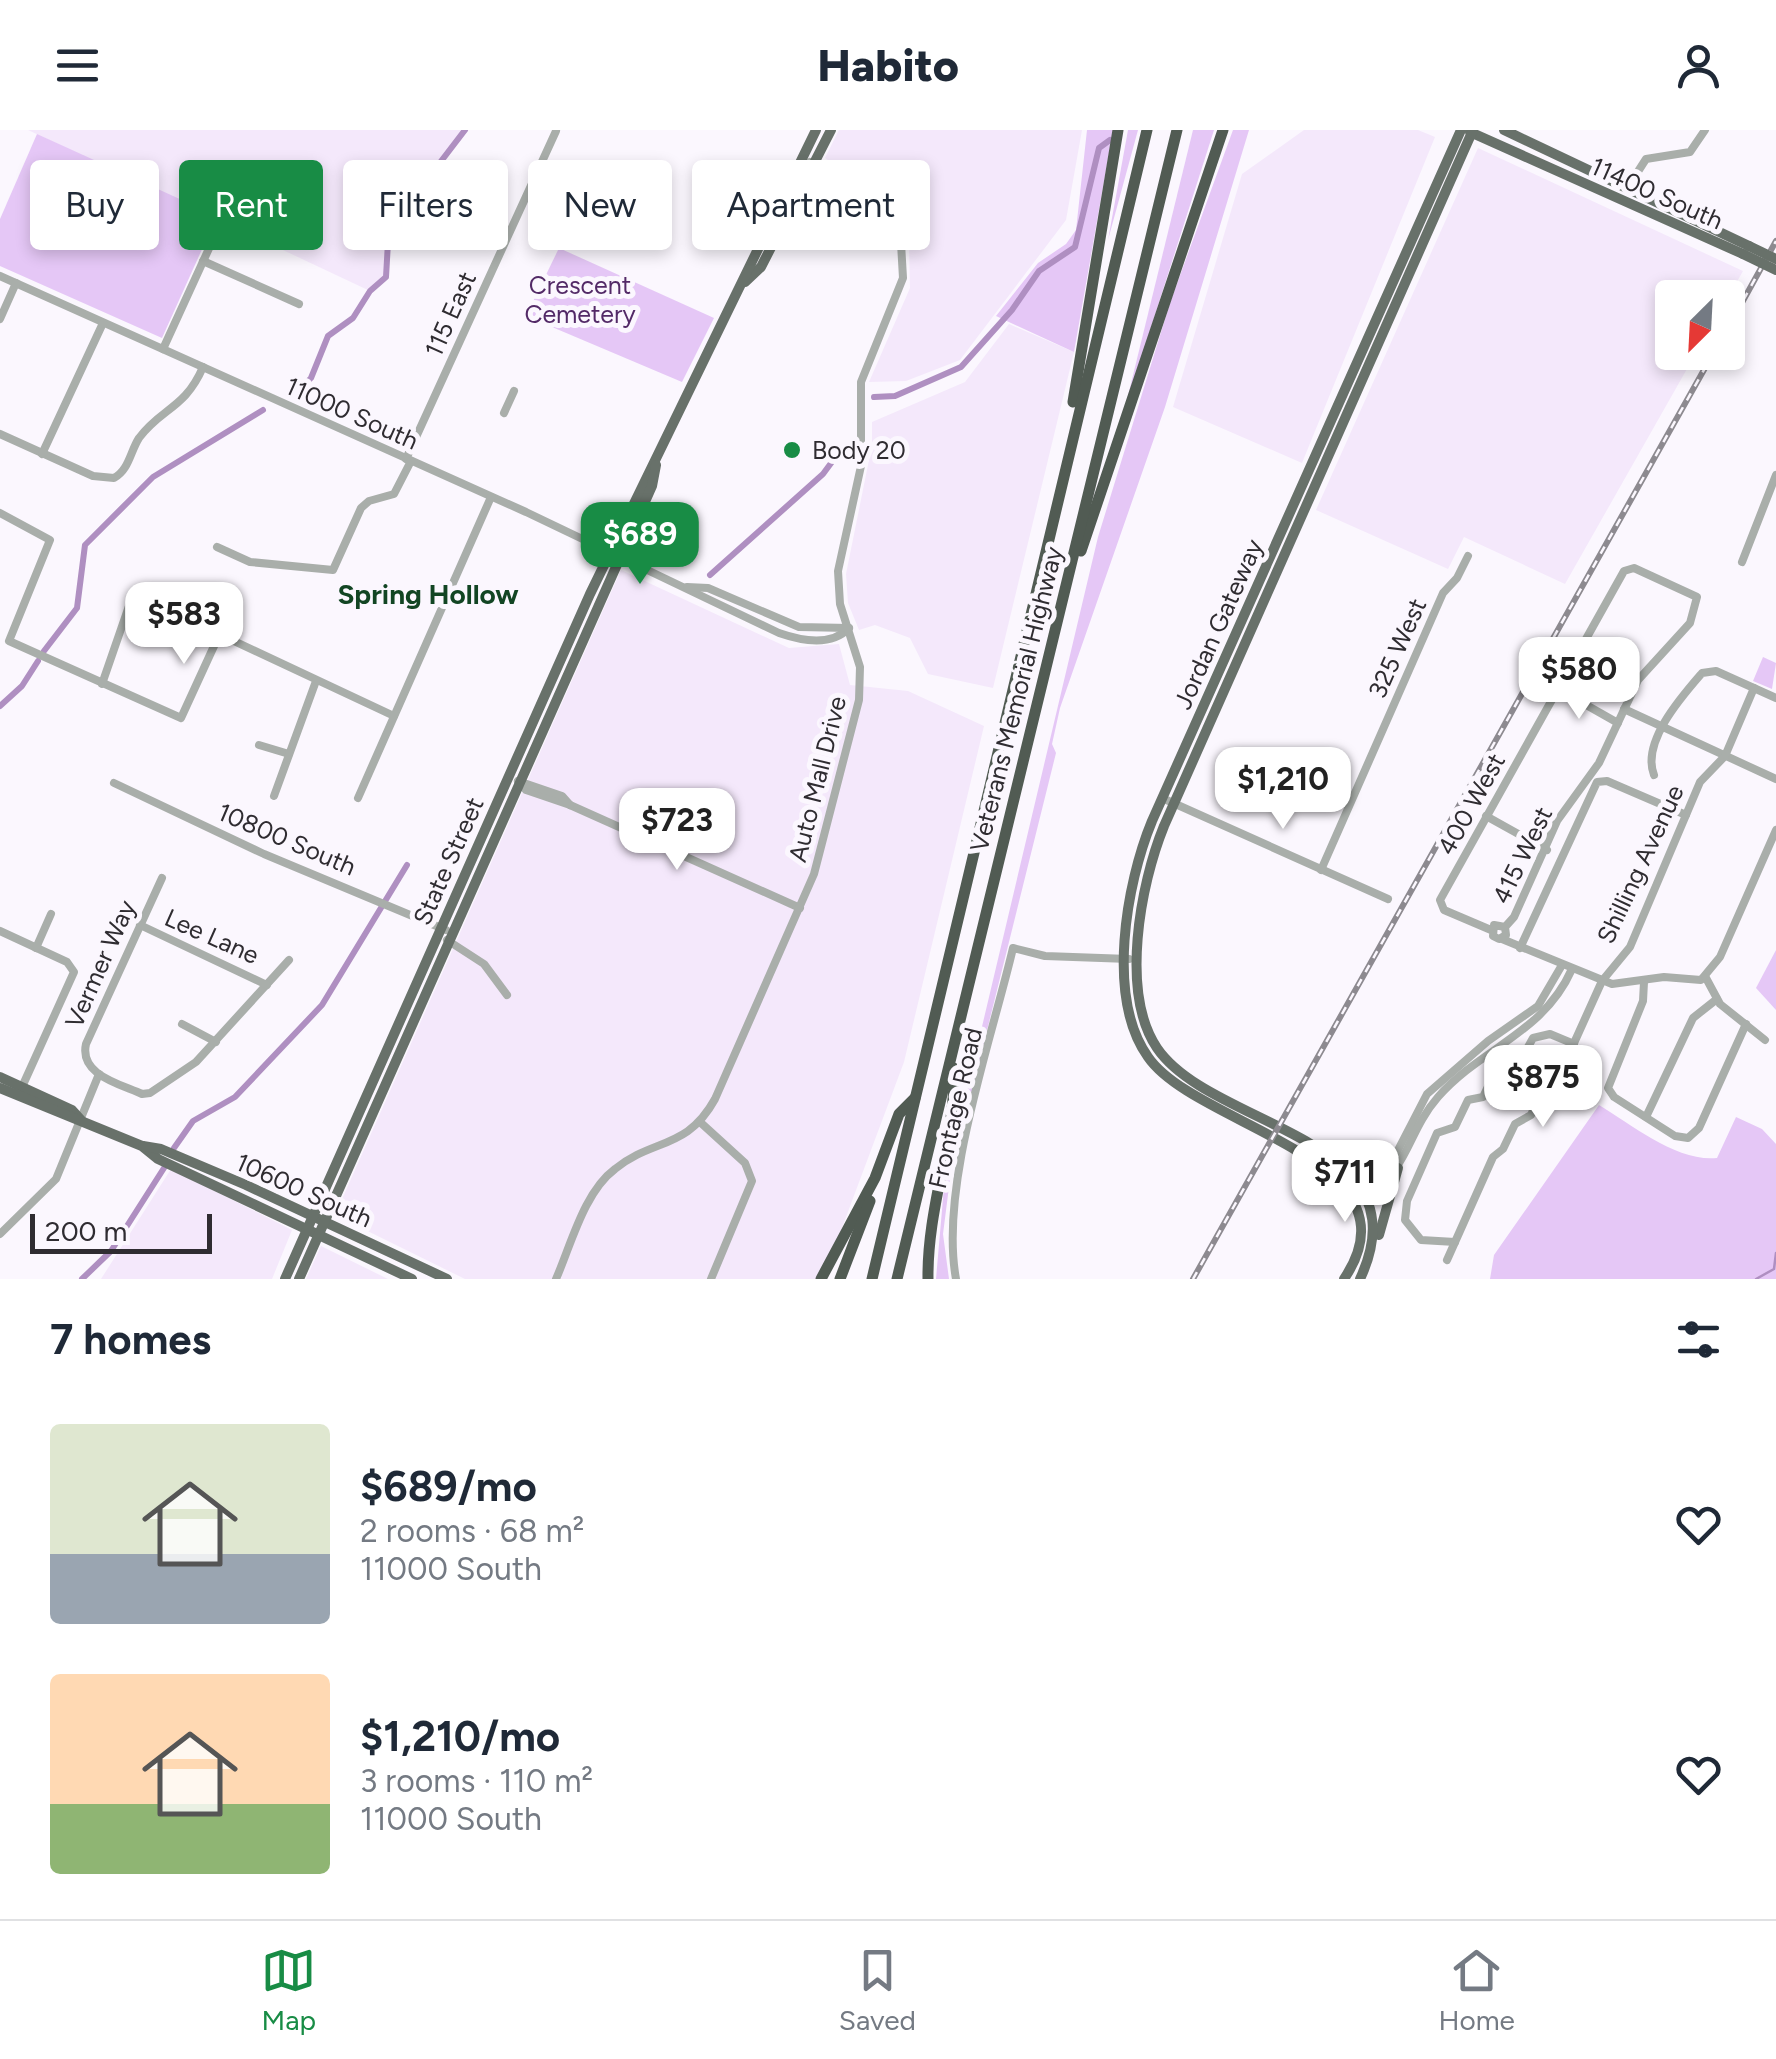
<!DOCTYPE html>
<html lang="en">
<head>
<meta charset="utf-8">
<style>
  body { margin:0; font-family:Figtree,sans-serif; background:#f2f2f3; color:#1f2937; height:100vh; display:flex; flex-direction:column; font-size:38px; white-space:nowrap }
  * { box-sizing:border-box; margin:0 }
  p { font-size:32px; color:#747a83 }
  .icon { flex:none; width:55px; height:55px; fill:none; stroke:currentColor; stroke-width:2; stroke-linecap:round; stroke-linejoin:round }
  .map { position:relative; height:1149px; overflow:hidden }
  .details { display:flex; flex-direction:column; background:#fff; flex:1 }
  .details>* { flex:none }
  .banner { position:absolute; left:30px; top:30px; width:1000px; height:90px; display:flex; gap:20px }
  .needle { width:65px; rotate:204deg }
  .buttons { position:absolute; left:1655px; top:150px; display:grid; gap:20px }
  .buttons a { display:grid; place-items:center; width:90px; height:90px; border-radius:10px; background:#fff; box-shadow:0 5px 15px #0003; font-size:50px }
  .scale { position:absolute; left:30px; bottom:25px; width:182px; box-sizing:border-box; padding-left:10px; border:5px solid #2f2c31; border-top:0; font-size:28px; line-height:35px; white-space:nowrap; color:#2f2c31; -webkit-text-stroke:8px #fbf7fe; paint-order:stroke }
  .price { position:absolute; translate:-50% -85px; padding:0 22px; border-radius:20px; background:#fff; color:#222; font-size:32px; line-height:65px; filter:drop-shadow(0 2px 5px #0008) }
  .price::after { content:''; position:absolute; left:50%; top:60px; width:30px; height:22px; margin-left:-15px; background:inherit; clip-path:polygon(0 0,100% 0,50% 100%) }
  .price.on { background:#188c45; color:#fff }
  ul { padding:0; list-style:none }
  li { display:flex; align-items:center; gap:30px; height:250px; padding:0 50px }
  li span { display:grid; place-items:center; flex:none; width:280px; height:200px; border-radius:10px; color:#555 }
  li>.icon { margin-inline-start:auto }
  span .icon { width:120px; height:120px; fill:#fffc; stroke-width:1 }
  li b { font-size:42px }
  h2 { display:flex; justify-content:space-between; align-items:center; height:120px; padding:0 50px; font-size:42px }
  .pill { padding:0 35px; border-radius:10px; background:#fff; box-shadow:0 5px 15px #0003; font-size:35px; line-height:90px }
  .pill.on { background:#188c45; color:#fff }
  header { display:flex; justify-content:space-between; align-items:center; height:130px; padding:0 50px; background:#fff; font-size:45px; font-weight:800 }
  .tabs { display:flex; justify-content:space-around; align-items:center; height:140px; border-top:2px solid #e0e1e3; background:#fff; font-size:28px; color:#747a83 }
  .tabs a { display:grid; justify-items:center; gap:5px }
  .tabs .on { color:#188c45 }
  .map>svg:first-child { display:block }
</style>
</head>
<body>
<header><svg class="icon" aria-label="menu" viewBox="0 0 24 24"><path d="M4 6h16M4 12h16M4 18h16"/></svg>Habito<svg class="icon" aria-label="person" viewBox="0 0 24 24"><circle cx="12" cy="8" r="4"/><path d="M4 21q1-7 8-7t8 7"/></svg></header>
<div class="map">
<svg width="1776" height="1149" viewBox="0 0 1776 1149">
  <rect width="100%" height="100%" fill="#fbf7fe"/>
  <g fill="#f4e8fb">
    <polygon points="28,0 465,0 429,47 400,69 389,95 386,147 370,161"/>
    <polygon points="839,0 1082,0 1066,90 960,230 906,251 869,252 910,158 909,112 888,71 825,28"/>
    <polygon points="1304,0 1418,0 1435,7 1302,333 1173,277 1242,44"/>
    <polygon points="1478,18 1743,141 1728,168 1672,168 1672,222 1696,223 1565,454 1464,407 1448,439 1316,380"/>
    <polygon points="1009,194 1074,222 993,558 928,544 910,508 875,495 859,500 848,473 846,444 872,315 872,292 965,252"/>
    <polygon points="621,440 789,518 839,514 850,555 908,561 984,596 904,932 837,1111 818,1149 465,1149 335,1085"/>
    <polygon points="171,1039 292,1100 272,1149 101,1149"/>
    <polygon points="321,1116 388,1149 306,1149"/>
  </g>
  <g fill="#e5c7f6">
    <polygon points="1087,0 1113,0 1074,222 996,186 1038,133 1066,114 1076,100"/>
    <polygon points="1128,0 1138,0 1108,110"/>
    <polygon points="1193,0 1214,0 1124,282"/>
    <polygon points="1233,0 1249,0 1165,277 1060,578 1052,614 1056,623 950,1049 943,1104 949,1149 936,1149 944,1057 1098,407 1170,173"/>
    <polygon points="37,4 217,86 162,208 0,136 0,89"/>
    <polygon points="559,118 714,188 682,252 526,186"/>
    <polygon points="1763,527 1776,533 1772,559 1753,551"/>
    <polygon points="1776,820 1776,880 1756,858"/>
    <path d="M1599,975C1632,995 1677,1032 1717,1028L1736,987L1762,999L1776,1014V1149H1490L1494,1125Z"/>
  </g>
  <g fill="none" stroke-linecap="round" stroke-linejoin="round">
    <polyline stroke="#af8fc1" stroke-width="2.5" points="1756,1149 1774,1139 1776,1123"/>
    <g stroke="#af8fc1" stroke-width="6">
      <polyline points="294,265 311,248 328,206 353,188 370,161 386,147 389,95 400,68 429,47 465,0"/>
      <polyline points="874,267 895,266 961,237 1012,180 1039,141 1075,117 1099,18 1110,10"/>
      <polyline points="710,445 823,344 837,325"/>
      <polyline points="44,521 77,478 85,415 153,347 263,280"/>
      <polyline points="0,576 22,556 38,531"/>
      <polyline points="174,1018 193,991 235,967 322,875 407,735"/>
      <polyline points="82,1149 111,1121 164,1038"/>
    </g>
    <g stroke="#a9aeaa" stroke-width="8">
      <polyline points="808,38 858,63 886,84"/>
      <polyline points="1628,57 1646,29 1690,22 1705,0"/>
      <polyline points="203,131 299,174"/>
      <path d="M0,146L526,382L779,503C802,511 831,517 849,498"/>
      <polyline points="0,189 16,153"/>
      <polyline points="163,219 222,90"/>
      <polyline points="504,283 514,261"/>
      <path d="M0,304L93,346L114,348C129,340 130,322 139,308C161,278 185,279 203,237"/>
      <polyline points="42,324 103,193"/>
      <polyline points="406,329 556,1"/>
      <polyline points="0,383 50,410 9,511 181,588 220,503"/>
      <polyline points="217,417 250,432 333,440 361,378 369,371 394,364 411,331"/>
      <polyline points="1742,432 1776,345"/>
      <polyline points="687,457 708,458 799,497 849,498"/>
      <polyline points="102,554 129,476 132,469 140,467 394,586"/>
      <polyline points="1558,559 1618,593"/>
      <polyline points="1624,579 1776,649"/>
      <polyline points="259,615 289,624"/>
      <path d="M1654,645C1641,612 1682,566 1702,543L1716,541L1776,568"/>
      <polyline points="518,651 526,660 570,675 800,778"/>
      <polyline points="518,651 562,666 570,675"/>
      <polyline points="114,653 264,724 446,800"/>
      <polyline points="274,666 316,551"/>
      <polyline points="358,668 491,367"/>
      <polyline points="1162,668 1388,769"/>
      <polyline points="1486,686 1547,720"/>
      <polyline points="1321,740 1443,463 1457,448 1468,426"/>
      <path d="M162,748L86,914C79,945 120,954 142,964L150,963L196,932L289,830"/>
      <polyline points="140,795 267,855"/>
      <polyline points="1491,800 1444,780 1440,770 1624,441 1634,438 1697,467 1690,493 1638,550 1599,633 1557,691 1514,787 1505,797 1506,805 1499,809 1493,806 1494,795 1505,797"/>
      <polyline points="0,801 67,832 74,842 22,957"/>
      <polyline points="1502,809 1612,854 1664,847 1701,850 1720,827 1776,700"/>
      <polyline points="447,810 484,834 507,865"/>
      <polyline points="36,818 51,784"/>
      <polyline points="1520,818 1597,652 1607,651 1686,685"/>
      <polyline points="1706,848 1720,874 1765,910"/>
      <polyline points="1644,852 1643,871 1608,958 1614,967 1675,1006 1688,1008 1699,998 1746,894"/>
      <polyline points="182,894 216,912"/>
      <polyline points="1646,987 1693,888 1717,869"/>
      <polyline points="700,992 745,1033 752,1051 711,1149"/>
      <polyline points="1362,1061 1397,1022 1427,964 1488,911 1538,876 1562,835"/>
      <path d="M1366,1068C1412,1034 1406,1004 1438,967C1482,917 1543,904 1572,839"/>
      <polyline points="0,1104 56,1049 99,944"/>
      <polyline points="1455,1112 1421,1110 1405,1090 1407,1071 1437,1003 1455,997 1468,970 1483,967 1497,938 1518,935 1533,908 1550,904 1574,914"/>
      <polyline points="1447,1130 1493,1027 1503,1019 1515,994 1531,985 1542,961 1556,953 1602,851 1630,817 1700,652 1725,626 1754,558"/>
      <path d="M556,1149C571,1115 584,1062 615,1039C653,1008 687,1020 715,969L814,744L859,570L860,537L840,474L838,441L861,336V252L903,148L901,113L881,72L860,54L810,32"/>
      <path d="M956,1149C939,1056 991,912 1013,818L1045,826L1129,829"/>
    </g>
    <g stroke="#68716a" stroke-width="10">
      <polyline points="1504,0 1749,116"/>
      <polyline points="1470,2 1743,124"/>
      <polyline points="745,152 761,137 831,0"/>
      <polyline points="0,947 72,980 81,990"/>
      <polyline points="0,958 142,1016 158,1029 412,1149"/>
      <polyline points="143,1016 161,1019 246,1055 447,1149"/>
      <polyline points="1379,1105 1398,1038"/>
      <polyline points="285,1149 590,464 816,0"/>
      <polyline points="299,1149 652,356 656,335"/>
      <path d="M1344,1149C1425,1029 1196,997 1148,927C1106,868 1126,754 1152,691L1461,0"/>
      <path d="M1360,1149C1427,1006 1212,999 1157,918C1120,863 1140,755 1164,696L1473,0"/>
    </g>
    <g stroke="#515b53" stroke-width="11">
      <polyline points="1073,272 1118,0"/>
      <polyline points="1081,421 1223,0"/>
      <polyline points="821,1149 875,1048 899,984 915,968"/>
      <polyline points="840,1149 870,1071"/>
      <polyline points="872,1149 1147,0"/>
      <polyline points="897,1149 1177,0"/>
      <path d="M928,1149C927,1076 956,1009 954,938"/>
    </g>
    <g stroke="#8d8a90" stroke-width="6">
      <g id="rail">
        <polyline points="1728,198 1776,111"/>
        <polyline points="1193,1149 1714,222"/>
      </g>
    </g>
    <use href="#rail" stroke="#fbf7fe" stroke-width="2.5" stroke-dasharray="8" stroke-linecap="butt"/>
    <g stroke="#68716a" stroke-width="10">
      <polyline points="1749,116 1776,129"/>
      <polyline points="1743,124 1776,140"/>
    </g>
  </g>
  <circle fill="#188c45" stroke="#fbf7fe" stroke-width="4" cx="792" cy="320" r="10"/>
  <g text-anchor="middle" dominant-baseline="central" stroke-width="10" stroke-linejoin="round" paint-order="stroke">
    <g font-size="25" fill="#2f2c31" stroke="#fbf7fe">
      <text transform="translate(1657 63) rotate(24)">11400 South</text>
      <text transform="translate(450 184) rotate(-66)">115 East</text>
      <text transform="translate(352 283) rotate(24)">11000 South</text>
      <text transform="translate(1218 494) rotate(-66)">Jordan Gateway</text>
      <text transform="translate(1397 518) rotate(-66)">325 West</text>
      <text transform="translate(1016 569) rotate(-76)">Veterans Memorial Highway</text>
      <text transform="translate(817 649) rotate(-76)">Auto Mall Drive</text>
      <text transform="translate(1471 674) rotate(-61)">400 West</text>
      <text transform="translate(287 709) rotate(23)">10800 South</text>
      <text transform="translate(1522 725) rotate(-64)">415 West</text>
      <text transform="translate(448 731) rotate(-66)">State Street</text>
      <text transform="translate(1640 734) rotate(-65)">Shilling Avenue</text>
      <text transform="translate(212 806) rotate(24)">Lee Lane</text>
      <text transform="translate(100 834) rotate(-66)">Vermer Way</text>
      <text transform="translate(955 978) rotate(-77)">Frontage Road</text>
      <text transform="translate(304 1060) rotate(24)">10600 South</text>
    </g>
    <g font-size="25" fill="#532a67" stroke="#fbf7fe">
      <text x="580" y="155">Crescent<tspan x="580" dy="29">Cemetery</tspan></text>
    </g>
    <g font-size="25" fill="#2f2c31" stroke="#fbf7fe" text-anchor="start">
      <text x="812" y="320">Body 20</text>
    </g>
    <g font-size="28" font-weight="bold" fill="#124523" stroke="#fbf7fe">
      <text x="428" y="464">Spring Hollow</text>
    </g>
  </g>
</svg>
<div class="buttons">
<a><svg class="needle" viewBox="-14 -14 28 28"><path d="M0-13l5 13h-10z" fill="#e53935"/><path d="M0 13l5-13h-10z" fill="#747a83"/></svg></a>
</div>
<div class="scale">200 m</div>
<b class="price on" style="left:640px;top:457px">$689</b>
<b class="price" style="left:184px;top:537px">$583</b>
<b class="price" style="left:1579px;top:592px">$580</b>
<b class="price" style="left:1283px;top:702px">$1,210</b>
<b class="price" style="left:677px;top:743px">$723</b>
<b class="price" style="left:1543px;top:1000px">$875</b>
<b class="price" style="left:1345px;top:1095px">$711</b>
<div class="banner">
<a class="pill">Buy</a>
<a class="pill on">Rent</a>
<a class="pill">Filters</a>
<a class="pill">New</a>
<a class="pill">Apartment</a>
</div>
</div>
<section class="details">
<h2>7 homes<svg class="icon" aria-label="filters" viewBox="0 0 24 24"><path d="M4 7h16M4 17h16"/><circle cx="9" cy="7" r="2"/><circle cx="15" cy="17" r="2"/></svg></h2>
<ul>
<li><span style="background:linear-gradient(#dfe7d0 65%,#9aa5b1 0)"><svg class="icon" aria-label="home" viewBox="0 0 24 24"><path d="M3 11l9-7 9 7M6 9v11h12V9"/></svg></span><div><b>$689/mo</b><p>2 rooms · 68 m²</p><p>11000 South</p></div><svg class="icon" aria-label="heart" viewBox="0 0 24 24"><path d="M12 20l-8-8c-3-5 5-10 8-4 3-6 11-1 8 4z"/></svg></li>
<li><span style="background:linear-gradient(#ffd9b3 65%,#8fb573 0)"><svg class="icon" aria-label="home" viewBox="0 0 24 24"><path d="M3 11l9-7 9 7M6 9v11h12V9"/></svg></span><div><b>$1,210/mo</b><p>3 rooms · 110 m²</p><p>11000 South</p></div><svg class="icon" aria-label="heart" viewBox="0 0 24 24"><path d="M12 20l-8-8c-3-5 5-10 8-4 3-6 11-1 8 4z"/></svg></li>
</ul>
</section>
<nav class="tabs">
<a class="on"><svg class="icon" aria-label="map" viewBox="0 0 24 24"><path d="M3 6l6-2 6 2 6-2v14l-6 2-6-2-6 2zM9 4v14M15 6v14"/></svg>Map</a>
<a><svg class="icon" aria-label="saved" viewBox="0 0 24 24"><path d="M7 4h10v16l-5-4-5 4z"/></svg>Saved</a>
<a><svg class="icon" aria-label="home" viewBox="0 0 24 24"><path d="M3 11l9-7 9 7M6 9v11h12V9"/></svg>Home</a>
</nav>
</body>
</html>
